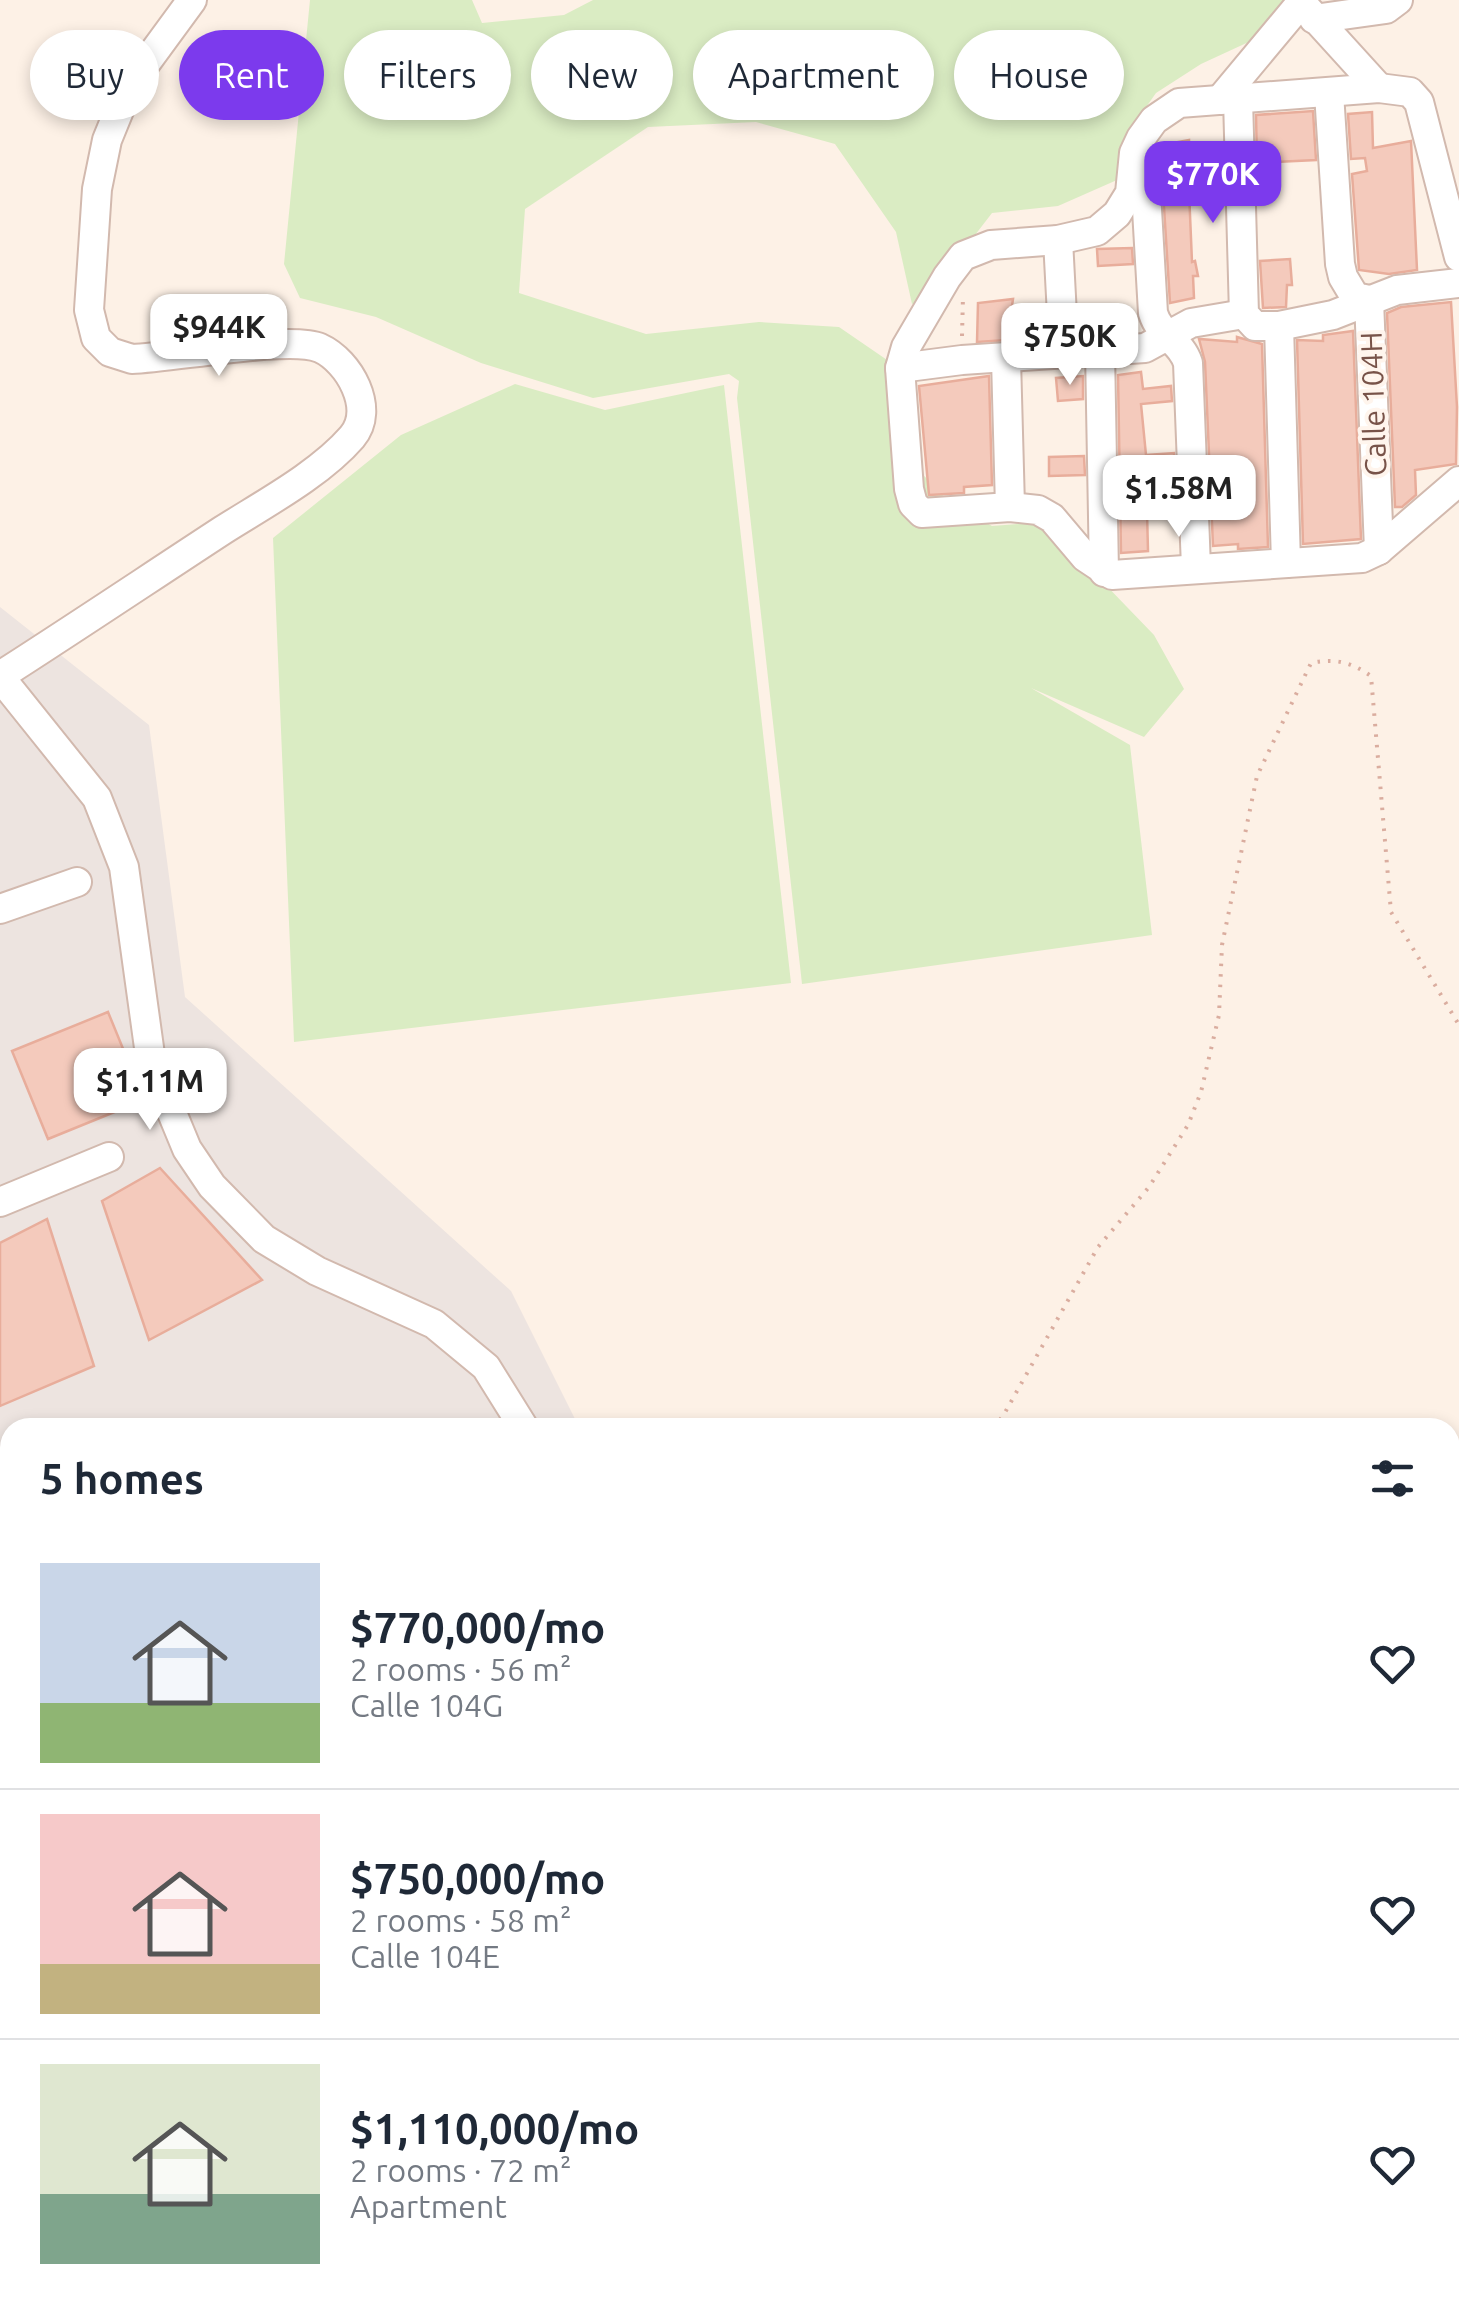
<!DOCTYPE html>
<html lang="en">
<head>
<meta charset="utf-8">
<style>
  body { margin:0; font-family:Ubuntu,sans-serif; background:#f2f2f3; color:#1f2937; height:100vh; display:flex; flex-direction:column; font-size:38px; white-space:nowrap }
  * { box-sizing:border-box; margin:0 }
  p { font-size:32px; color:#747a83 }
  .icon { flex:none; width:55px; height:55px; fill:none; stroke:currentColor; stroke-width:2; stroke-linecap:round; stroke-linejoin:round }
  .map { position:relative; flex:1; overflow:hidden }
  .sheet { position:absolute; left:0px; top:1418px; width:1460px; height:892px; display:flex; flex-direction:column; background:#fff; border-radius:30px 30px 0 0; box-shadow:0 5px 15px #0003 }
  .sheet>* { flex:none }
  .guide { position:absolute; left:30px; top:30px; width:1400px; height:90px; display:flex; gap:20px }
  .price { position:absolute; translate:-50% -85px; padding:0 22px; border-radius:20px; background:#fff; color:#222; font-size:32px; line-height:65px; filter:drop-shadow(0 2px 5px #0008) }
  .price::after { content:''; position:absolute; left:50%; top:60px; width:30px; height:22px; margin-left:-15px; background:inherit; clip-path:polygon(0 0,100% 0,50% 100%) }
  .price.on { background:#7c3aed; color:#fff }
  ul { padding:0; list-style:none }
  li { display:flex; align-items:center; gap:30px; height:250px; padding:0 40px }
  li+li { border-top:2px solid #e0e1e3 }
  li span { display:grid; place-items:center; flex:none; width:280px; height:200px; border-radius:0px; color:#555 }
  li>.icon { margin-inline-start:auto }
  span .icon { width:120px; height:120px; fill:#fffc; stroke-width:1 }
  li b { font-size:42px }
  h2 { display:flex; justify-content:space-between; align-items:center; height:120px; padding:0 40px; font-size:42px }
  .tag { padding:0 35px; border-radius:45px; background:#fff; box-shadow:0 5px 15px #0003; font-size:35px; line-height:90px }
  .tag.on { background:#7c3aed; color:#fff }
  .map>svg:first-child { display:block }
</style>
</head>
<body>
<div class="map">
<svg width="1459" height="2309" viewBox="0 0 1459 2309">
  <rect width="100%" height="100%" fill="#fdf1e6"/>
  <polygon fill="#ede4e0" points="0,607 149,725 185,997 511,1291 579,1427 10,1428 10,2300 782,2300 782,2309 0,2309"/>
  <g fill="#daecc3">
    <polygon points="310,0 472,0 482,23 564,15 593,0 1294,0 1253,40 1201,64 1156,93 1137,120 1117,180 1058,206 992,213 925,300 912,304 896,232 835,144 756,122 648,127 525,209 519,293 646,334 759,322 839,327 890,362 908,459 949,502 992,526 1045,522 1154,635 1184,689 1144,737 1031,688 1130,745 1152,935 802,984 737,398 739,381 729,374 593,398 481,363 376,317 300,298 284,264"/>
    <polygon points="515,384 605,410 724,385 791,983 294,1042 273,538 401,435"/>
  </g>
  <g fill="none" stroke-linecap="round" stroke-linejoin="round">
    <g stroke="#b9e8e8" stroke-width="35">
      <polyline points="0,1682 10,1687"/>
      <polyline points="461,2300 468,2309"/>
    </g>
  </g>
  <g fill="#f4cabc" stroke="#e8ad9b" stroke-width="2.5">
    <polygon points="1313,111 1316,160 1257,163 1256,115"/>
    <polygon points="1372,112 1373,148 1411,141 1417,270 1389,274 1359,270 1352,174 1367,171 1365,158 1351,159 1348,114"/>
    <polygon points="1189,140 1189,175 1223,172 1223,190 1189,191 1192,262 1195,261 1198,276 1193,276 1194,298 1170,303 1163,191 1157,146"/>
    <polygon points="1132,248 1133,264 1098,266 1097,249"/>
    <polygon points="1290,259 1292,285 1287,285 1286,307 1263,308 1260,261"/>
    <polygon points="1013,299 1007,340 977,342 978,303"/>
    <polygon points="1451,302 1457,407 1456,464 1415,470 1416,495 1402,507 1395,507 1387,313 1401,307"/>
    <polygon points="1353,331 1361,539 1303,544 1297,340 1323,341 1323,335"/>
    <polygon points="1237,337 1262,344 1268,547 1238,549 1238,544 1213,546 1205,362 1199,339 1237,342"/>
    <polygon points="1141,372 1143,389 1171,386 1172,401 1141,404 1146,455 1174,453 1175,471 1146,472 1148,551 1121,553 1118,375"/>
    <polygon points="989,376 992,485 964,487 964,493 929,495 919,386"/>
    <polygon points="1083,376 1083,399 1058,401 1056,378"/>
    <polygon points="1084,456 1085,475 1049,476 1049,457"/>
    <polygon points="108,1012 144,1100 48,1139 12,1051"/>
    <polygon points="160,1168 262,1280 149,1340 102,1201"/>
    <polygon points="47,1219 94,1366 0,1406 0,1243"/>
  </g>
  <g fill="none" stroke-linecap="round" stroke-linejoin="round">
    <g stroke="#d2b9ae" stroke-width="32">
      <g id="minor">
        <polyline points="1299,0 1379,88"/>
        <polyline points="1314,19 1386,9 1398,0"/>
        <polyline points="1329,93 1340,264 1343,277 1355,297 1369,300 1379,550"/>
        <polyline points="1238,99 1244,314 1255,326 1279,326 1333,315 1397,290 1459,283"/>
        <polyline points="1220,100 1300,4"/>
        <path d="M1141,168L1146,192L1153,313C1160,336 1181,341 1188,363L1196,567"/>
        <polyline points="1058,240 1064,353"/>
        <polyline points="1459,257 1419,102 1410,92 1379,88 1179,103 1154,120 1141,138 1134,153 1130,193 1117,214 1097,231 1058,240 991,245 963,256 947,277 906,347 900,368 909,489 913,504 922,513 1010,507 1038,510 1052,518 1085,557 1112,575 1362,558 1379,550 1459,481"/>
        <polyline points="1279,326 1286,563"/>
        <polyline points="1100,351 1104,572"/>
        <polyline points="1006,359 1010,507"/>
        <polyline points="900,368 962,360 1145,348 1191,323 1244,314"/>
        <path d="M0,676C75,628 148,579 223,530C264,504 320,474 352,437C376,409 349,361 320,348C289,335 172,358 132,359L110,352L96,338L89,310L97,189L107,140L129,86L192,0"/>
        <polyline points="0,677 97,798 124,867 151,1062 187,1149 212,1186 264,1239 317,1271 434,1324 486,1367 524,1428"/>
        <polyline points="0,909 77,882"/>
        <polyline points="0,1202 109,1157"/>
        <polyline points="0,1572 10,1580"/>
        <polyline points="0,2021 10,2019"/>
        <polyline points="0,2305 2,2309"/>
        <polyline points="715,2309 715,2300"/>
      </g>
    </g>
    <g stroke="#daad9f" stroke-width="4" stroke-dasharray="2.5 8" stroke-linecap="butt">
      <polyline points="962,336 963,296"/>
      <path d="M993,1428L1003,1416L1098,1247L1149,1187L1188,1125L1201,1092L1219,1015L1222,945L1257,776L1311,663C1335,658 1351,662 1371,676L1391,912L1459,1025"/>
      <polyline points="1450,1592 1459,1595"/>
      <polyline points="1450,2039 1459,2045"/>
      <polyline points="754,2300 755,2309"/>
      <polyline points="952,2300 957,2309"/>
      <polyline points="1428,2300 1438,2309"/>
    </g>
    <use href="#minor" stroke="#fff" stroke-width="28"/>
  </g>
  <g text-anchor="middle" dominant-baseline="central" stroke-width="8" stroke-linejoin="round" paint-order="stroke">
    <g font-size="30" fill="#785349" stroke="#fff5ed">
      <text transform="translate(1373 404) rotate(-92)">Calle 104H</text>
    </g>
  </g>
</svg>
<b class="price on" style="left:1213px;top:226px">$770K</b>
<b class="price" style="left:219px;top:379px">$944K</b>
<b class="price" style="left:1070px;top:388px">$750K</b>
<b class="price" style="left:1179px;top:540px">$1.58M</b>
<b class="price" style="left:150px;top:1133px">$1.11M</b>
<div class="guide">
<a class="tag">Buy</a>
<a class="tag on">Rent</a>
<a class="tag">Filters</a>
<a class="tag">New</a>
<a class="tag">Apartment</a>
<a class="tag">House</a>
</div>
<section class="sheet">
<h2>5 homes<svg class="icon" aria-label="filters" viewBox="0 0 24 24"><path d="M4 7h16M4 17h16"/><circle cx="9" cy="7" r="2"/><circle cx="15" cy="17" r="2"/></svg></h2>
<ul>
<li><span style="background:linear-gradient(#c9d6e8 70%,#8fb573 0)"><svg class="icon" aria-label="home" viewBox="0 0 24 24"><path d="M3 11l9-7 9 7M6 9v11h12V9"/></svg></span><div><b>$770,000/mo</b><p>2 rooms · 56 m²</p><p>Calle 104G</p></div><svg class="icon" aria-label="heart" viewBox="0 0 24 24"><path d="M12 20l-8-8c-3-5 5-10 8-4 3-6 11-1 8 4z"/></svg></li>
<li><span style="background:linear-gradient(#f6c9c9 75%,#c2b280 0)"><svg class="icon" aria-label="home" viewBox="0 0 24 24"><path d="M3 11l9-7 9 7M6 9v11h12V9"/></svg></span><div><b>$750,000/mo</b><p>2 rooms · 58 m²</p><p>Calle 104E</p></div><svg class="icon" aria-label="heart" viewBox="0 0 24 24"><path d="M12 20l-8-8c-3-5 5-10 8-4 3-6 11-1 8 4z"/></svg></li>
<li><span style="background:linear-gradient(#dfe7d0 65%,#7fa58c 0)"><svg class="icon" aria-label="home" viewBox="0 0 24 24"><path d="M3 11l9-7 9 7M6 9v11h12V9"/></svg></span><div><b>$1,110,000/mo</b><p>2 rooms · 72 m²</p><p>Apartment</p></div><svg class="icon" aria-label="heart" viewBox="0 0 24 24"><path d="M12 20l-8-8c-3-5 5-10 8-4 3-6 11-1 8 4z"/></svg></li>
</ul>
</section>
</div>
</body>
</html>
